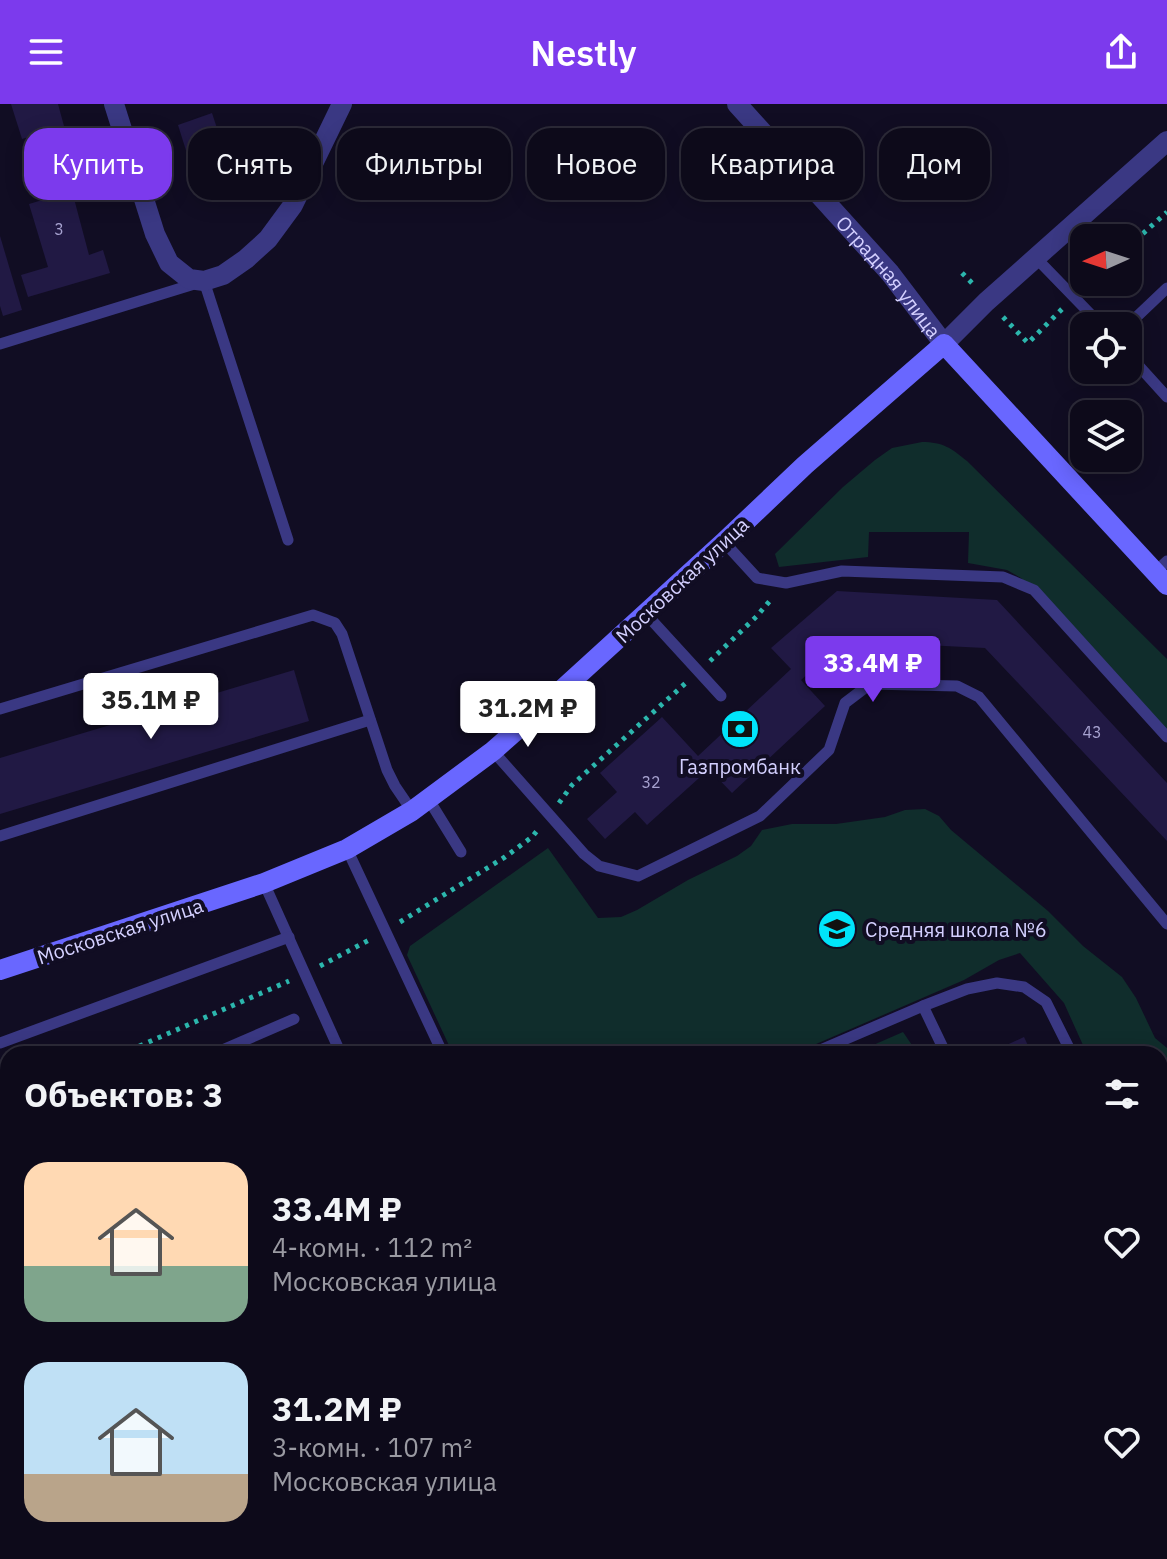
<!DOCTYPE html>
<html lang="ru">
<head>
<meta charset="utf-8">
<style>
  body { margin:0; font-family:"IBM Plex Sans",sans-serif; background:#161323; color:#f1f3f6; height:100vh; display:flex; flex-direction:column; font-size:30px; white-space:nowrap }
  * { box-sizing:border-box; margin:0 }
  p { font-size:26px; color:#9a9aa2 }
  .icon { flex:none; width:44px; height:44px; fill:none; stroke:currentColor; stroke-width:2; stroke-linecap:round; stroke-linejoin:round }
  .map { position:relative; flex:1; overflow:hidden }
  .drawer { position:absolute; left:0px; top:942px; width:1168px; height:514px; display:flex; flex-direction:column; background:#0d0a1a; border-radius:24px 24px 0 0; box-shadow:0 4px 20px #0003,0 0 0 2px #2d2b39 }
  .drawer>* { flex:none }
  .banner { position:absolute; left:24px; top:24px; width:1120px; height:72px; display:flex; gap:16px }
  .needle { width:52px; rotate:267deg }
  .buttons { position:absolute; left:1070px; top:120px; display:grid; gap:16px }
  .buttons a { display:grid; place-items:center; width:72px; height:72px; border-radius:16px; background:#0d0a1a; box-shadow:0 4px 20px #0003,0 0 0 2px #2d2b39; font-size:40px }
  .price { position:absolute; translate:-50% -68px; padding:0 18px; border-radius:8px; background:#fff; color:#222; font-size:26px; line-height:52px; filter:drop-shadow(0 2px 4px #0008) }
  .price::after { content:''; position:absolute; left:50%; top:48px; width:24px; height:18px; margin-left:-12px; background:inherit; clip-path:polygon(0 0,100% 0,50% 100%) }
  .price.current { background:#7c3aed; color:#fff }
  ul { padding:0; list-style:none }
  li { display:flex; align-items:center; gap:24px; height:200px; padding:0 24px }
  li span { display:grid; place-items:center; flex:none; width:224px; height:160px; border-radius:24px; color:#555 }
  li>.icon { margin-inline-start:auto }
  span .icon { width:96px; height:96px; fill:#fffc; stroke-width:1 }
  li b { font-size:34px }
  h2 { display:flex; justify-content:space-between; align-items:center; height:96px; padding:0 24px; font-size:34px }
  .tag { padding:0 28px; border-radius:24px; background:#0d0a1a; box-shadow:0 4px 20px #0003,0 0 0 2px #2d2b39; font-size:28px; line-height:72px }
  .tag.current { background:#7c3aed; color:#fff }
  header { display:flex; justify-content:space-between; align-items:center; height:104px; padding:0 24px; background:#7c3aed; color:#fff; font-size:36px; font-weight:600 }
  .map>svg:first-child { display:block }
</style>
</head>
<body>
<header><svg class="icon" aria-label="menu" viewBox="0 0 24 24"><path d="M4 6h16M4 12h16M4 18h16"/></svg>Nestly<svg class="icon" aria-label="share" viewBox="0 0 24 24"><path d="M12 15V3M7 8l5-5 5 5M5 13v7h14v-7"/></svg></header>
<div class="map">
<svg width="1167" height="1455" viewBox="0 0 1167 1455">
  <rect width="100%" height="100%" fill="#110d23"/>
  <g fill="#102d2c">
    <path d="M922,338C943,338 951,344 967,357L1167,555V631L1021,474L1007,466L968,459L969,428H869L868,453L779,463L775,450L843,383L875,356L892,344Z"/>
    <polygon points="925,705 939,712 951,726 1048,807 1083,842 1122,873 1136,894 1155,934 1167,944 1167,1114 1160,1106 1160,950 1087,950 1064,899 1020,849 999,856 964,876 793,950 453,950 407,851 410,842 548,744 598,814 621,813 637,806 688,776 737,752 751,742 762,726 792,720 836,720 885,713 905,706"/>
    <polygon points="903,928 918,950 854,950 855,949"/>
    <polygon points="1167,1202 1167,1274 1160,1277 1160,1205"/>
    <polygon points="471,1448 547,1448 542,1455 475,1455"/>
    <polygon points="610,1448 960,1448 963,1455 605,1455"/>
    <polygon points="996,1448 1050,1448 1053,1455 1000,1455"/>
  </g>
  <g fill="#211944">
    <polygon points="11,0 58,0 64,22 22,35"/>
    <polygon points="212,9 235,79 200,91 178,21"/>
    <polygon points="72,87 89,151 103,146 110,169 28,193 21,171 48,163 29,100"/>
    <polygon points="0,132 22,206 3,212 0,202"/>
    <polygon points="837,487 997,496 1167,679 1167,737 985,544 844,537 801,576 825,602 732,689 709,665 647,721 635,708 605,735 587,715 617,688 600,669 662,613 698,652 791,565 771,544"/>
    <polygon points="294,566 309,617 0,710 0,654"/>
    <polygon points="1024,933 1032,950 987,950"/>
    <polygon points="0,1112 8,1129 8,1188 4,1185 0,1178"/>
    <polygon points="0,1221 8,1224 8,1257 0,1254"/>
    <polygon points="1167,1288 1167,1316 1160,1319 1160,1291"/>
    <polygon points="1167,1351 1167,1400 1160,1403 1160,1354"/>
    <polygon points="8,1393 8,1435 0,1439 0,1397"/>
    <polygon points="1167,1439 1167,1455 1131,1455 1147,1448 1160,1448 1160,1442"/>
    <polygon points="70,1448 170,1448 173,1455 87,1455"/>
    <polygon points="1067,1448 1093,1448 1096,1455 1071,1455"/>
  </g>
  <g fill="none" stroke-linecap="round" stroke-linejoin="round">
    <g stroke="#2cb6ad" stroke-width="5" stroke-dasharray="4 6" stroke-linecap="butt">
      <polyline points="1128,143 1167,108"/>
      <polyline points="962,169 975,182"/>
      <polyline points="1003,213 1028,239 1063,204"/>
      <polyline points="710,557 757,512 773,493"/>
      <polyline points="559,699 572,681 688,577"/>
      <polyline points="400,818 505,753 532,733 540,723"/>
      <polyline points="320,862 371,835"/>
      <polyline points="121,950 289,877"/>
      <polyline points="0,991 8,997"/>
      <polyline points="981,1448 985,1455"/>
      <polyline points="585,1455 590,1448"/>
    </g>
    <g stroke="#3a3883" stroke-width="11">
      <polyline points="1036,154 1102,222"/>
      <polyline points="1127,222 1167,184"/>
      <polyline points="0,240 204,177 288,436"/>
      <polyline points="1128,250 1167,293"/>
      <polyline points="724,438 757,474 786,479 842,467 1003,473 1034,486 1167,633"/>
      <polyline points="1155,468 1167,457"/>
      <polyline points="646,510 721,592"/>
      <polyline points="0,605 313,511 335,519 342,530 387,666 395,682 412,707"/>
      <polyline points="493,647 584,750 599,762 638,772 760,712 829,646 845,599 870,580 957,582 979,593 1167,820"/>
      <polyline points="429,696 461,748"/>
      <polyline points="0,732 370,616"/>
      <polyline points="347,745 443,950"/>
      <polyline points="264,779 341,950"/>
      <polyline points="923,902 967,885 997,879 1024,883 1046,898 1072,950"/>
      <polyline points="0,939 289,833"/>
      <polyline points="213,950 294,915"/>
      <polyline points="811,950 923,902 946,950"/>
      <polyline points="0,1015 8,1031"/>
      <polyline points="1160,1124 1167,1138"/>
      <polyline points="1160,1156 1167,1153"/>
      <polyline points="0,1212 8,1214"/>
      <polyline points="0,1272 8,1275"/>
      <polyline points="1160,1336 1167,1333"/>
      <polyline points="0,1345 8,1346"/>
      <polyline points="1160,1428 1167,1425"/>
      <polyline points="268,1448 279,1455"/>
      <polyline points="453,1448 460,1455"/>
      <polyline points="1106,1448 1108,1452 1116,1448"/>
      <polyline points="242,1455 245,1448"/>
    </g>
    <g stroke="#3a3883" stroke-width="20">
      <polyline points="114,0 155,130 169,159 189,175 204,177 223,171 246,155 268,135 293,101 342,0"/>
      <path id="s1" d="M737,0L890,169L944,240L986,198L1167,37"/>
    </g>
    <polyline stroke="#6967ff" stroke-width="20" points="0,866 264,779 347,745 412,707 493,647 544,602 724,438 805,361 944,240 1167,481"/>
  </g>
  <defs>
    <g id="bank-disc" transform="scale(2)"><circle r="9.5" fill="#00e4fb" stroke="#110d23"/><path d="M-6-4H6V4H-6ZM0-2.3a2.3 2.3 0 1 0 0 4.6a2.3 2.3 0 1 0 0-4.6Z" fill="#111"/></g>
    <g id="school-disc" transform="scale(2)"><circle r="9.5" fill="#00e4fb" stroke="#110d23"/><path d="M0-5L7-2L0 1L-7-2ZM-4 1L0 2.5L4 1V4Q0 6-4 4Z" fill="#111"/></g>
  </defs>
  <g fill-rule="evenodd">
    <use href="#bank-disc" x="740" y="625"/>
    <use href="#school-disc" x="837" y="825"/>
  </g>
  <g text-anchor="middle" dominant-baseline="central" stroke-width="8" stroke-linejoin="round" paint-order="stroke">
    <g font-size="16" fill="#a7a2d0">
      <text x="59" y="125">3</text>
      <text x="1092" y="628">43</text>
      <text x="651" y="678">32</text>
    </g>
    <g font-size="20" fill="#d4d0ff" stroke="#110d23">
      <text stroke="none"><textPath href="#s1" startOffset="230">Отрадная улица</textPath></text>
      <text transform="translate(682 476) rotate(-43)">Московская улица</text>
      <text transform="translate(120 827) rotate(-18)">Московская улица</text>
    </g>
    <g font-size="20" fill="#d4d0ff" stroke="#110d23">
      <text x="740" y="662">Газпромбанк</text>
      <text x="865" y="825" text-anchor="start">Средняя школа №6</text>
    </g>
  </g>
</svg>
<div class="buttons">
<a><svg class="needle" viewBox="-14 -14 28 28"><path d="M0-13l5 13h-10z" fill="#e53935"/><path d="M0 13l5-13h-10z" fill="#9a9aa2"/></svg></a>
<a><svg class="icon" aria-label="locate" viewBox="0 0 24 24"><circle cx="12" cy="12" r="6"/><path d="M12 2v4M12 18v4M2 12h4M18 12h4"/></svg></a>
<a><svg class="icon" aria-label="layers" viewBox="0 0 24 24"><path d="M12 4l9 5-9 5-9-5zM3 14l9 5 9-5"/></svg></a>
</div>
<b class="price current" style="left:873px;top:600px">33.4M ₽</b>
<b class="price" style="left:151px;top:637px">35.1M ₽</b>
<b class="price" style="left:528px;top:645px">31.2M ₽</b>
<div class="banner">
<a class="tag current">Купить</a>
<a class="tag">Снять</a>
<a class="tag">Фильтры</a>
<a class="tag">Новое</a>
<a class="tag">Квартира</a>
<a class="tag">Дом</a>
</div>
<section class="drawer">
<h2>Объектов: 3<svg class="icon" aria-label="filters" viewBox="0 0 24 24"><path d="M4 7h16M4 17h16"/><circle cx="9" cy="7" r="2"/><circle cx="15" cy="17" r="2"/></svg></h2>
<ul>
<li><span style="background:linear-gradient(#ffd9b3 65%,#7fa58c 0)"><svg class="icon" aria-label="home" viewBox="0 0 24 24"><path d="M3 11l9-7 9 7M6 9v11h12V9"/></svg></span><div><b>33.4M ₽</b><p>4-комн. · 112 m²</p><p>Московская улица</p></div><svg class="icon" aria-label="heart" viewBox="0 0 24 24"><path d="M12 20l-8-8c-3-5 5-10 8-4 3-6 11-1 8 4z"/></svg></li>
<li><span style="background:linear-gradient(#bfe0f5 70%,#b9a48a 0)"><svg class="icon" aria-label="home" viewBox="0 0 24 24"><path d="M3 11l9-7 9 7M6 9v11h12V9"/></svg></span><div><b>31.2M ₽</b><p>3-комн. · 107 m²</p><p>Московская улица</p></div><svg class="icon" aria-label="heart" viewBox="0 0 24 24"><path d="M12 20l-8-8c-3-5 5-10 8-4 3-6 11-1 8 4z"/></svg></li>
</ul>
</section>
</div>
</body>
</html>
